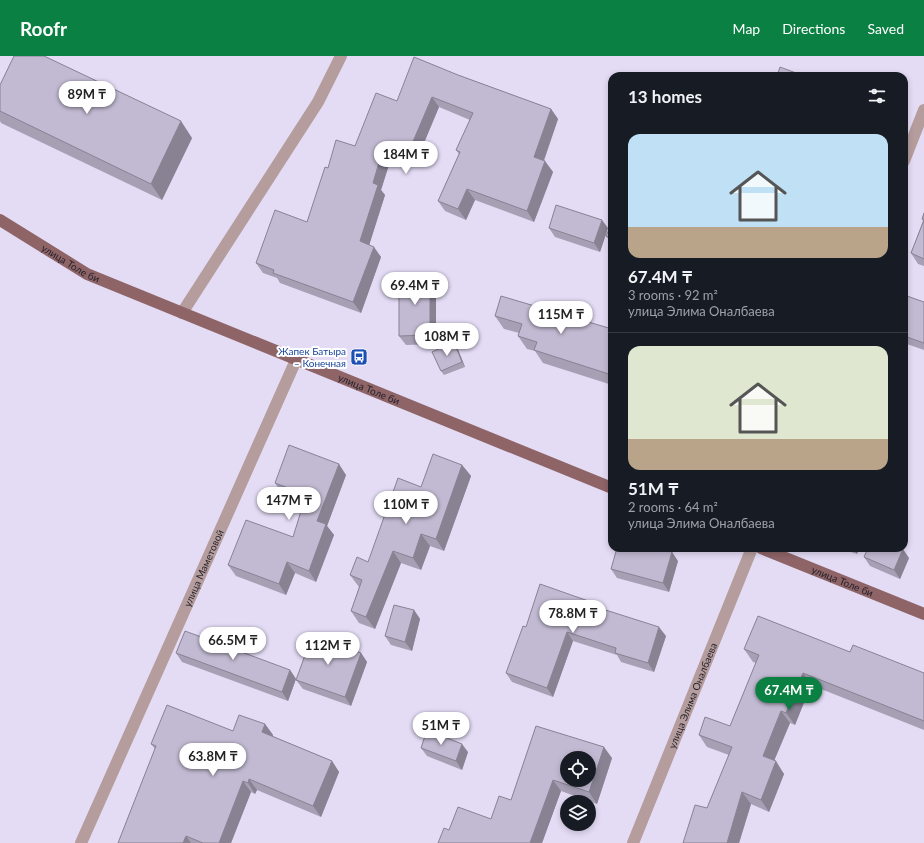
<!DOCTYPE html>
<html lang="en">
<head>
<meta charset="utf-8">
<style>
  body { margin:0; font-family:Lato,sans-serif; background:#242831; color:#f1f3f6; height:100vh; display:flex; flex-direction:column; font-size:15px; white-space:nowrap }
  * { box-sizing:border-box; margin:0 }
  p { font-size:13px; color:#9ea1a6 }
  .icon { flex:none; width:22px; height:22px; fill:none; stroke:currentColor; stroke-width:2; stroke-linecap:round; stroke-linejoin:round }
  .map { position:relative; flex:1; overflow:hidden }
  .side { position:absolute; left:608px; top:16px; width:300px; height:480px; display:flex; flex-direction:column; background:#171b24; border-radius:12px; box-shadow:0 2px 6px #0003 }
  .side>* { flex:none }
  .buttons { position:absolute; left:560px; top:695px; display:grid; gap:8px }
  .buttons a { display:grid; place-items:center; width:36px; height:36px; border-radius:50%; background:#171b24; box-shadow:0 2px 6px #0003; font-size:20px }
  .price { position:absolute; translate:-50% -34px; padding:0 9px; border-radius:14px; background:#fff; color:#222; font-size:13px; line-height:26px; filter:drop-shadow(0 1px 2px #0008) }
  .price::after { content:''; position:absolute; left:50%; top:24px; width:12px; height:9px; margin-left:-6px; background:inherit; clip-path:polygon(0 0,100% 0,50% 100%) }
  .price.selected { background:#0b8043; color:#fff }
  ul { padding:0; list-style:none }
  li { display:grid; align-content:center; gap:8px; height:212px; padding:0 20px }
  li+li { border-top:1px solid #363941 }
  li span { display:grid; place-items:center; height:124px; border-radius:12px; color:#555 }
  li>.icon { margin-inline-start:auto }
  span .icon { width:72px; height:72px; fill:#fffc; stroke-width:1 }
  li b { font-size:17px }
  h2 { display:flex; justify-content:space-between; align-items:center; height:48px; padding:0 20px; font-size:17px }
  header { display:flex; align-items:center; gap:24px; box-sizing:border-box; height:56px; padding:0 20px; background:#0b8043; color:#fff }
  header strong { font-size:19px }
  nav { display:flex; gap:22px; margin-inline-start:auto; font-size:14px }
  .map>svg:first-child { display:block }
</style>
</head>
<body>
<header>
<strong>Roofr</strong>
<nav><a>Map</a><a>Directions</a><a>Saved</a></nav>
</header>
<div class="map">
<svg width="924" height="787" viewBox="0 0 924 787">
  <rect width="100%" height="100%" fill="#e4dcf5"/>
  <g fill="none" stroke-linecap="round" stroke-linejoin="round">
    <g stroke="#b59d9e" stroke-width="12">
      <polyline points="904,105 924,54"/>
      <polyline points="182,257 318,46 341,0"/>
      <path id="s1" d="M81,787L296,304"/>
      <path id="s2" d="M633,787L752,492"/>
    </g>
    <g stroke="#8e6467" stroke-width="12">
      <path id="s3" d="M0,164L87,218L612,432"/>
      <path id="s4" d="M761,492L924,558"/>
    </g>
  </g>
  <g fill="#a7a0b5">
    <polygon points="458,19 551,53 558,63 544,105 553,116 534,166 475,144 466,164 445,155 438,145 459,98 456,94 470,64 439,51 416,106 393,96 381,134 385,139 369,189 381,201 361,257 280,227 277,222 263,217 256,207 307,166 328,112 355,90 397,45"/>
    <polygon points="0,29 192,82 162,144 1,67 0,65"/>
    <polygon points="924,157 924,210 918,208 911,197 923,165 922,163"/>
    <polygon points="612,167 612,188 606,180"/>
    <polygon points="549,172 608,172 600,196 555,181"/>
    <polygon points="436,226 436,288 406,289 399,280 407,235"/>
    <polygon points="904,239 924,246 924,294 904,287"/>
    <polygon points="495,260 612,273 612,329 543,307 535,295 527,293 518,280 519,277 504,273"/>
    <polygon points="457,291 465,311 444,319 441,315"/>
    <polygon points="462,409 471,420 444,495 430,490 421,514 401,507 375,573 359,567 351,555 359,531 350,519 368,506 421,431"/>
    <polygon points="346,419 327,470 334,479 316,526 295,517 286,539 236,520 228,509 293,481 304,446 282,438 275,427"/>
    <polygon points="839,492 859,492 857,498"/>
    <polygon points="864,501 909,502 900,523 870,510"/>
    <polygon points="678,505 669,536 617,522 611,513"/>
    <polygon points="594,547 597,551 666,580 654,616 621,606 617,599 573,585 553,641 512,626 506,617 526,571"/>
    <polygon points="414,554 420,563 412,595 391,589 385,580"/>
    <polygon points="744,593 850,596 924,617 924,674 811,629 795,669 790,667 774,705 784,718 769,756 751,748 739,787 683,787 707,752 729,699 707,691 699,679 730,670 756,607 753,606"/>
    <polygon points="176,597 290,614 296,623 288,645 182,606"/>
    <polygon points="361,597 367,606 351,650 303,633 296,624"/>
    <polygon points="265,668 273,679 272,680 332,705 339,716 321,761 257,734 255,738 251,736 231,787 118,787 155,693 151,688 233,675"/>
    <polygon points="536,670 612,702 597,748 561,735 542,787 438,787 449,774 491,763 511,744"/>
    <polygon points="421,692 468,696 462,714 427,700"/>
  </g>
  <g fill="#888293">
    <polygon points="432,41 439,51 416,106 409,95"/>
    <polygon points="551,53 558,63 541,112 534,101"/>
    <polygon points="181,65 192,82 162,144 151,128"/>
    <polygon points="385,86 393,96 381,134 385,139 367,196 360,185 373,127"/>
    <polygon points="545,105 553,116 534,166 527,155"/>
    <polygon points="467,133 475,144 466,164 458,153"/>
    <polygon points="602,164 608,172 600,196 594,187"/>
    <polygon points="374,191 381,201 361,257 353,246"/>
    <polygon points="430,217 436,226 436,288 430,279"/>
    <polygon points="454,286 457,291 465,311 462,306"/>
    <polygon points="339,408 346,419 327,470 334,479 316,526 309,515 317,465"/>
    <polygon points="462,409 471,420 444,495 436,483"/>
    <polygon points="421,478 430,490 421,514 413,502"/>
    <polygon points="853,492 859,492 857,498"/>
    <polygon points="903,493 909,502 900,523 894,514"/>
    <polygon points="393,495 401,507 375,573 366,561"/>
    <polygon points="672,496 678,505 669,536 663,527"/>
    <polygon points="287,506 295,517 286,539 279,528"/>
    <polygon points="594,547 600,556 593,550"/>
    <polygon points="414,554 420,563 412,595 405,586"/>
    <polygon points="659,571 666,580 654,616 648,607"/>
    <polygon points="567,576 573,585 553,641 547,632"/>
    <polygon points="361,597 367,606 351,650 345,641"/>
    <polygon points="290,614 296,623 288,645 282,636"/>
    <polygon points="803,617 811,629 795,669 786,657"/>
    <polygon points="781,655 790,667 771,712 763,700"/>
    <polygon points="265,668 273,679 270,687 262,676"/>
    <polygon points="462,688 468,696 462,714 456,705"/>
    <polygon points="604,691 612,702 597,748 589,736"/>
    <polygon points="332,705 339,716 321,761 313,750"/>
    <polygon points="776,705 784,718 769,756 761,744"/>
    <polygon points="249,723 257,734 255,738 248,727"/>
    <polygon points="553,724 561,735 542,787 530,787"/>
    <polygon points="243,725 251,736 231,787 219,787"/>
    <polygon points="742,736 751,748 739,787 727,787"/>
    <polygon points="186,780 191,787 183,787"/>
  </g>
  <g fill="#c2bad2" stroke="#888293" fill-rule="evenodd">
    <polygon points="14,0 44,0 181,65 151,128 0,55 0,29"/>
    <polygon points="414,1 458,19 551,53 534,101 545,105 527,155 467,133 458,153 438,145 460,96 456,94 473,57 432,41 409,95 385,86 373,127 378,129 360,185 374,191 353,246 273,217 274,214 256,207 275,154 307,166 325,111 328,112 336,84 355,90 376,37 397,45"/>
    <polygon points="780,11 804,20 777,20"/>
    <polygon points="556,149 602,164 594,187 549,172"/>
    <polygon points="924,157 924,203 911,197 924,164 922,163"/>
    <polygon points="612,167 612,182 606,180"/>
    <polygon points="407,217 430,217 430,279 399,280 399,235 407,235"/>
    <polygon points="904,239 924,246 924,287 904,280"/>
    <polygon points="501,240 612,273 612,319 534,294 537,286 518,280 522,268 495,260"/>
    <polygon points="454,286 462,306 441,315 432,296"/>
    <polygon points="289,389 339,408 317,465 326,468 309,515 287,506 279,528 228,509 246,464 293,481 306,439 275,427"/>
    <polygon points="433,398 462,409 436,483 421,478 413,502 393,495 366,561 351,555 362,524 350,519 357,501 368,506 398,422 421,431"/>
    <polygon points="617,492 633,492 635,493 635,492 657,492 672,496 663,527 611,513"/>
    <polygon points="868,492 900,492 903,493 894,514 864,501"/>
    <polygon points="540,528 594,547 593,550 659,571 648,607 615,597 616,592 567,576 547,632 506,617 523,570 526,571"/>
    <polygon points="394,549 414,554 405,586 385,580"/>
    <polygon points="758,560 850,596 853,589 924,617 924,665 803,617 786,657 781,655 763,700 776,705 761,744 742,736 727,787 683,787 695,749 707,752 732,691 699,679 705,661 730,670 759,599 744,593"/>
    <polygon points="185,575 290,614 282,636 176,597"/>
    <polygon points="312,580 361,597 345,641 296,624"/>
    <polygon points="167,649 233,675 239,659 265,668 262,676 332,705 313,750 249,723 248,727 243,725 219,787 203,787 186,780 183,787 118,787 156,690 151,688"/>
    <path d="M536,670L604,691L589,736L553,724L530,787H438L444,772L449,774L458,751L491,763L499,740L511,744ZM567,702H589V724H567Z"/>
    <polygon points="427,674 462,688 456,705 421,692"/>
  </g>
  <defs>
    <g id="bus-square" transform="scale(0.9)"><rect x="-9" y="-9" width="18" height="18" rx="4" fill="#1a4fb4" stroke="#fff"/><path d="M-5-6H5V4H4V6H2V4H-2V6H-4V4H-5ZM-3.5-4V0h7V-4ZM-3.5 1.2v1.5H-2V1.2ZM2 1.2v1.5H3.5V1.2Z" fill="#fff"/></g>
  </defs>
  <g fill-rule="evenodd">
    <use href="#bus-square" x="359" y="301"/>
  </g>
  <g text-anchor="middle" dominant-baseline="central" stroke-width="4" stroke-linejoin="round" paint-order="stroke">
    <g font-size="10" fill="#26232c" stroke="#fff">
      <text stroke="none"><textPath href="#s3" startOffset="83">улица Толе би</textPath></text>
      <text stroke="none"><textPath href="#s3" startOffset="407">улица Толе би</textPath></text>
      <text stroke="none"><textPath href="#s1" startOffset="301">улица Маметовой</textPath></text>
      <text stroke="none"><textPath href="#s4" startOffset="88">улица Толе би</textPath></text>
      <text stroke="none"><textPath href="#s2" startOffset="159">улица Элима Оналбаева</textPath></text>
    </g>
    <g font-size="10" fill="#164399" stroke="#fff" text-anchor="end">
      <text x="346" y="295">Жапек Батыра<tspan x="346" dy="12">– Конечная</tspan></text>
    </g>
  </g>
</svg>
<div class="buttons">
<a><svg class="icon" aria-label="locate" viewBox="0 0 24 24"><circle cx="12" cy="12" r="6"/><path d="M12 2v4M12 18v4M2 12h4M18 12h4"/></svg></a>
<a><svg class="icon" aria-label="layers" viewBox="0 0 24 24"><path d="M12 4l9 5-9 5-9-5zM3 14l9 5 9-5"/></svg></a>
</div>
<b class="price" style="left:87px;top:59px">89M ₸</b>
<b class="price" style="left:406px;top:119px">184M ₸</b>
<b class="price" style="left:415px;top:250px">69.4M ₸</b>
<b class="price" style="left:561px;top:279px">115M ₸</b>
<b class="price" style="left:447px;top:301px">108M ₸</b>
<b class="price" style="left:289px;top:465px">147M ₸</b>
<b class="price" style="left:406px;top:469px">110M ₸</b>
<b class="price" style="left:573px;top:578px">78.8M ₸</b>
<b class="price" style="left:233px;top:605px">66.5M ₸</b>
<b class="price" style="left:328px;top:610px">112M ₸</b>
<b class="price selected" style="left:789px;top:655px">67.4M ₸</b>
<b class="price" style="left:441px;top:690px">51M ₸</b>
<b class="price" style="left:213px;top:721px">63.8M ₸</b>
<section class="side">
<h2>13 homes<svg class="icon" aria-label="filters" viewBox="0 0 24 24"><path d="M4 7h16M4 17h16"/><circle cx="9" cy="7" r="2"/><circle cx="15" cy="17" r="2"/></svg></h2>
<ul>
<li><span style="background:linear-gradient(#bfe0f5 75%,#b9a48a 0)"><svg class="icon" aria-label="home" viewBox="0 0 24 24"><path d="M3 11l9-7 9 7M6 9v11h12V9"/></svg></span><div><b>67.4M ₸</b><p>3 rooms · 92 m²</p><p>улица Элима Оналбаева</p></div></li>
<li><span style="background:linear-gradient(#dfe7d0 75%,#b9a48a 0)"><svg class="icon" aria-label="home" viewBox="0 0 24 24"><path d="M3 11l9-7 9 7M6 9v11h12V9"/></svg></span><div><b>51M ₸</b><p>2 rooms · 64 m²</p><p>улица Элима Оналбаева</p></div></li>
</ul>
</section>
</div>
</body>
</html>
